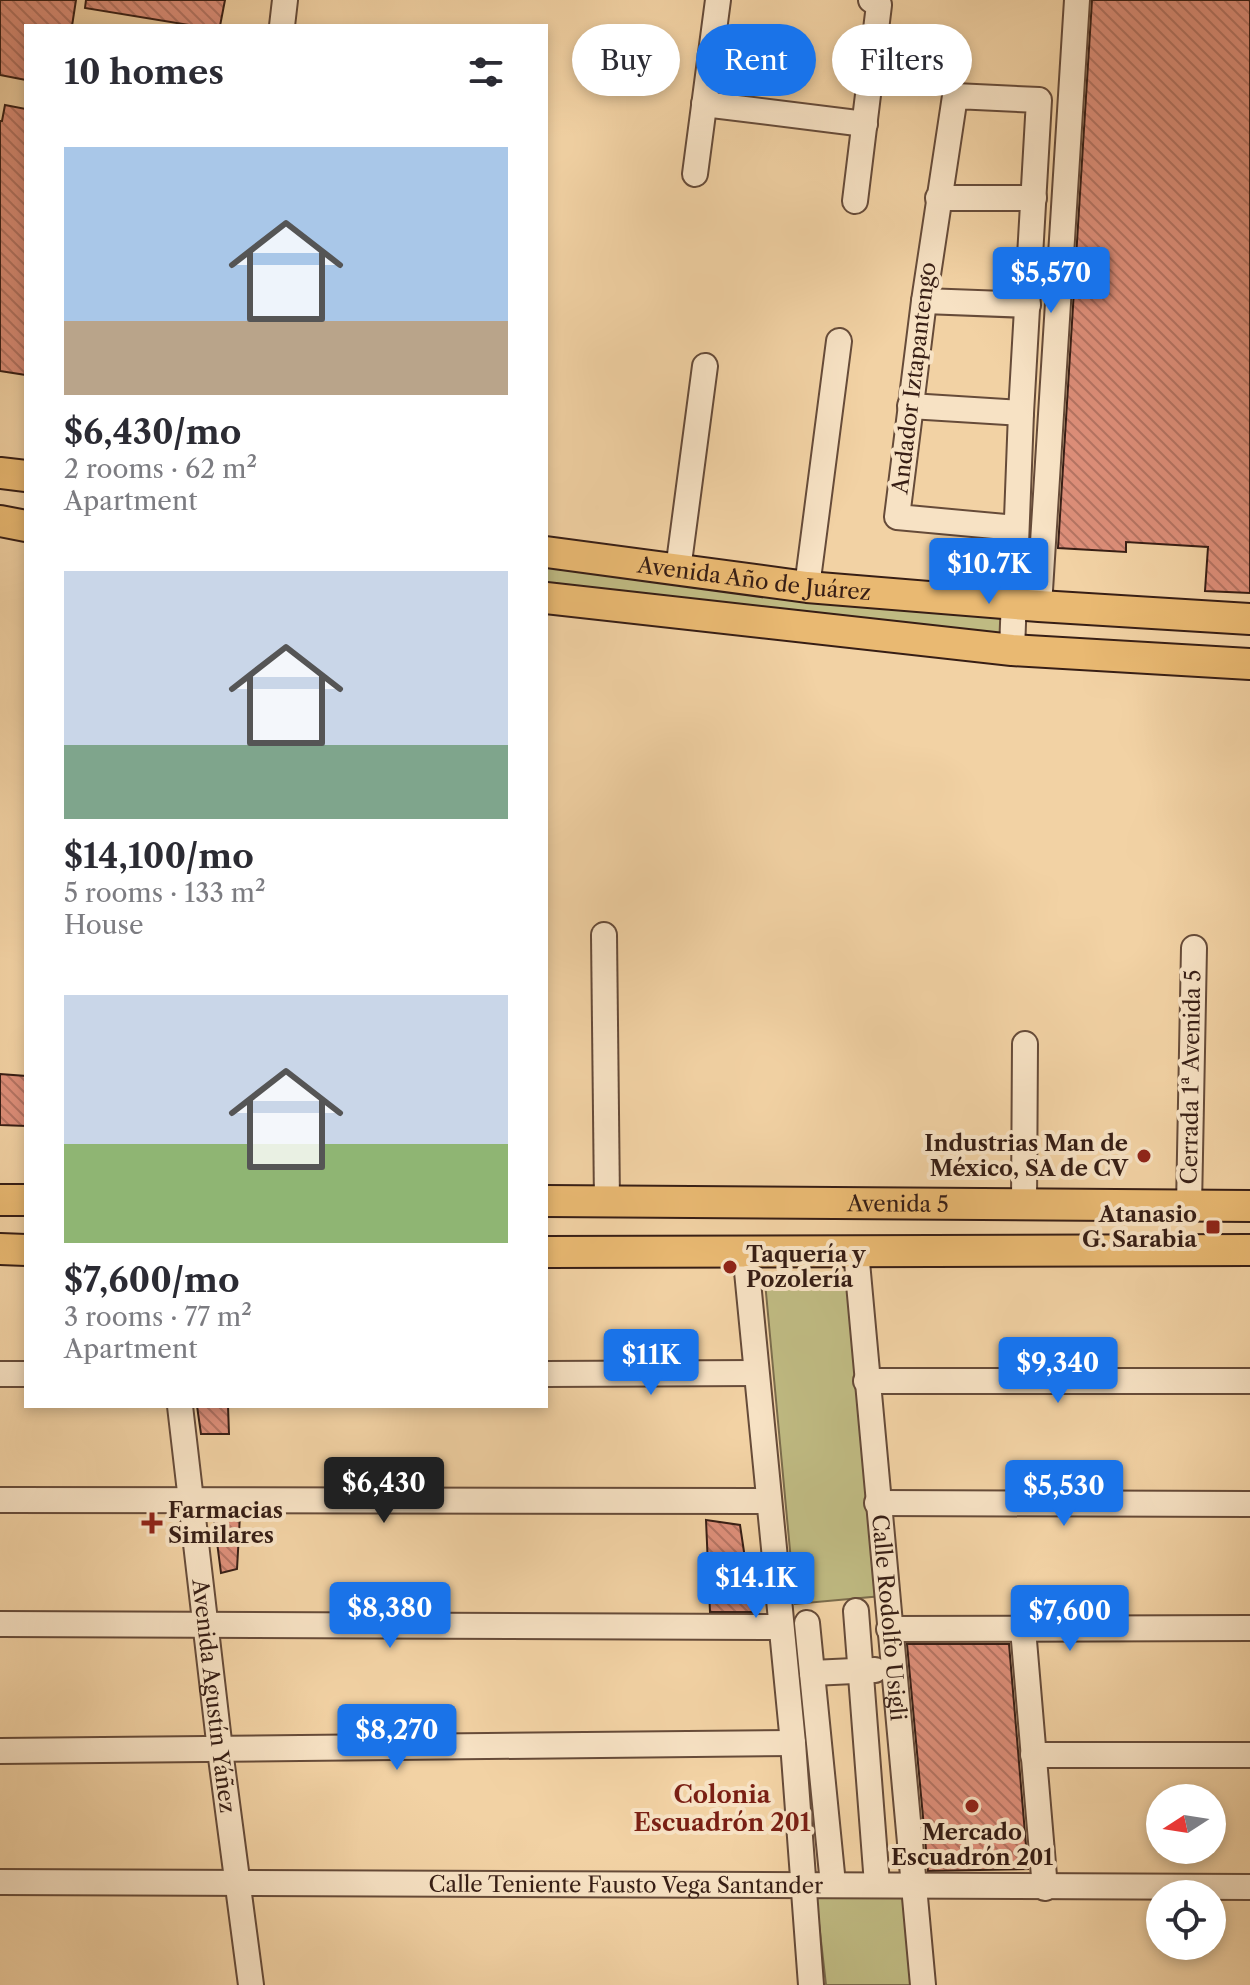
<!DOCTYPE html>
<html lang="en">
<head>
<meta charset="utf-8">
<style>
  body { margin:0; font-family:"Libre Caslon Text",serif; background:#f7f7f7; color:#2b2b33; height:100vh; display:flex; flex-direction:column; font-size:30px; white-space:nowrap }
  * { box-sizing:border-box; margin:0 }
  p { font-size:26px; color:#7c7c81 }
  .icon { flex:none; width:44px; height:44px; fill:none; stroke:currentColor; stroke-width:2; stroke-linecap:round; stroke-linejoin:round }
  .map { position:relative; flex:1; overflow:hidden }
  .side { position:absolute; left:24px; top:24px; width:524px; height:1384px; display:flex; flex-direction:column; background:#fff; border-radius:0px; box-shadow:0 4px 12px #0003 }
  .side>* { flex:none }
  .hud { position:absolute; left:572px; top:24px; width:558px; height:72px; display:flex; gap:16px }
  .needle { width:52px; rotate:258deg }
  .fabs { position:absolute; left:1146px; top:1784px; display:grid; gap:16px }
  .fabs a { display:grid; place-items:center; width:80px; height:80px; border-radius:50%; background:#fff; box-shadow:0 4px 12px #0003; font-size:40px }
  .price { position:absolute; translate:-50% -68px; padding:0 18px; border-radius:8px; background:#1a73e8; color:#fff; font-size:26px; line-height:52px; filter:drop-shadow(0 2px 4px #0008) }
  .price::after { content:''; position:absolute; left:50%; top:48px; width:24px; height:18px; margin-left:-12px; background:inherit; clip-path:polygon(0 0,100% 0,50% 100%) }
  .price.current { background:#222; color:#fff }
  ul { padding:0; list-style:none }
  li { display:grid; align-content:center; gap:16px; height:424px; padding:0 40px }
  li span { display:grid; place-items:center; height:248px; border-radius:0px; color:#555 }
  li>.icon { margin-inline-start:auto }
  span .icon { width:144px; height:144px; fill:#fffc; stroke-width:1 }
  li b { font-size:34px }
  h2 { display:flex; justify-content:space-between; align-items:center; height:96px; padding:0 40px; font-size:34px }
  .chip { padding:0 28px; border-radius:36px; background:#fff; box-shadow:0 4px 12px #0003; font-size:28px; line-height:72px }
  .chip.current { background:#1a73e8; color:#fff }
  .map>svg:first-child { display:block }
</style>
</head>
<body>
<div class="map">
<svg width="1250" height="1985" viewBox="0 0 1250 1985">
  <defs>
    <pattern id="building-back-hatch" width="6" height="6" patternUnits="userSpaceOnUse" patternTransform="scale(2)"><rect width="6" height="6" fill="#de8f7a"/><path d="M-1 5l2 2M0 0l6 6M5-1l2 2" fill="none" stroke="#b57463"/></pattern>
  </defs>
  <rect width="100%" height="100%" fill="#f2d2a4"/>
  <filter id="stains"><feTurbulence type="fractalNoise" baseFrequency=".0025" numOctaves="4"/><feColorMatrix values="0 0 0 0 .2 0 0 0 0 .09 0 0 0 0 .02 0 0 0 .5 -.17"/></filter>
  <radialGradient id="worn" r=".72"><stop offset=".6" stop-color="#630" stop-opacity="0"/><stop offset="1" stop-color="#630" stop-opacity=".3"/></radialGradient>
  <g fill="#bfba82" stroke="#7b6c4c" stroke-width="2">
    <polygon points="546,556 1003,619 1003,634 546,592"/>
    <polygon points="852,1274 882,1596 795,1604 765,1282"/>
    <polygon points="908,1896 916,1985 826,1985 816,1897"/>
  </g>
  <g fill="url(#building-back-hatch)" stroke="#371e15" stroke-width="2">
    <polygon points="0,0 76,0 72,26 26,26 26,80 0,75"/>
    <polygon points="86,0 225,0 220,26 195,26 85,8"/>
    <polygon points="1092,0 1250,0 1250,593 1205,591 1208,547 1126,542 1126,552 1058,548"/>
    <polygon points="5,105 26,109 26,375 0,371 0,121 2,121"/>
    <polygon points="0,1074 26,1076 26,1126 0,1125"/>
    <polygon points="197,1406 228,1406 229,1434 201,1434"/>
    <polygon points="240,1515 237,1569 221,1573 214,1519"/>
    <polygon points="706,1520 740,1525 753,1612 710,1612"/>
    <polygon points="907,1644 1009,1644 1028,1869 928,1871"/>
  </g>
  <g fill="none" stroke-linecap="round" stroke-linejoin="round">
    <g stroke="#664b39" stroke-width="28">
      <g id="minor">
        <polyline points="282,26 285,0"/>
        <polyline points="704,104 865,124"/>
        <polyline points="695,174 718,0"/>
        <polyline points="938,198 1034,198"/>
        <polyline points="855,201 879,5 871,0"/>
        <polyline points="924,301 1028,305"/>
        <polyline points="910,406 1021,413"/>
        <polyline points="678,570 705,366"/>
        <polyline points="807,587 839,341"/>
        <polyline points="1039,606 1077,0"/>
        <polyline points="1012,650 1021,413 1039,100 955,96 924,301 897,517 1016,528"/>
        <polyline points="604,935 607,1201"/>
        <polyline points="1024,1204 1025,1044"/>
        <polyline points="1189,1206 1194,948"/>
        <polyline points="745,1251 793,1743 811,1985"/>
        <path id="s1" d="M856,1251L923,1985"/>
        <polyline points="0,1374 26,1374"/>
        <polyline points="546,1374 756,1373"/>
        <polyline points="866,1381 1250,1381"/>
        <path id="s2" d="M180,1406L220,1750L251,1985"/>
        <polyline points="0,1500 769,1501"/>
        <polyline points="877,1503 1250,1504"/>
        <polyline points="856,1611 877,1884"/>
        <polyline points="807,1623 833,1884"/>
        <polyline points="0,1624 781,1627"/>
        <polyline points="889,1629 1250,1628"/>
        <polyline points="1023,1629 1045,1888"/>
        <polyline points="812,1673 875,1670"/>
        <polyline points="0,1751 793,1743"/>
        <polyline points="1033,1755 1250,1755"/>
        <path id="s3" d="M0,1882L1250,1887"/>
      </g>
    </g>
    <g stroke="#371e15" stroke-width="34">
      <g id="major">
        <polyline points="0,473 26,476"/>
        <polyline points="0,521 26,526"/>
        <path id="s4" d="M546,552L807,587L1039,606L1250,619"/>
        <polyline points="546,598 1012,650 1250,664"/>
        <polyline points="0,1200 26,1200"/>
        <path id="s5" d="M546,1201L1250,1206"/>
        <polyline points="0,1249 26,1250"/>
        <polyline points="546,1252 1250,1250"/>
      </g>
    </g>
    <use href="#minor" stroke="#f7e2c4" stroke-width="24"/>
    <use href="#major" stroke="#e9b972" stroke-width="30"/>
  </g>
  <g fill="#8f2418" stroke="#f7e2c4" stroke-width="3">
    <circle cx="1144" cy="1156" r="8"/>
    <rect x="1205" y="1219" width="16" height="16" rx="4"/>
    <circle cx="730" cy="1267" r="8"/>
    <path d="M148 1511h8v8h8v8h-8v8h-8v-8h-8v-8h8z"/>
    <circle cx="972" cy="1806" r="8"/>
  </g>
  <g text-anchor="middle" dominant-baseline="central" stroke-width="8" stroke-linejoin="round" paint-order="stroke">
    <g font-size="22" fill="#371e15" stroke="#f7e2c4">
      <text transform="translate(914 378) rotate(-83)">Andador Iztapantengo</text>
      <text stroke="none"><textPath href="#s4" startOffset="210">Avenida Año de Juárez</textPath></text>
      <text transform="translate(1191 1077) rotate(-89)">Cerrada 1ª Avenida 5</text>
      <text stroke="none"><textPath href="#s5" startOffset="352">Avenida 5</textPath></text>
      <text stroke="none"><textPath href="#s1" startOffset="368">Calle Rodolfo Usigli</textPath></text>
      <text stroke="none"><textPath href="#s2" startOffset="292">Avenida Agustín Yáñez</textPath></text>
      <text stroke="none"><textPath href="#s3" startOffset="626">Calle Teniente Fausto Vega Santander</textPath></text>
    </g>
    <g font-size="22" font-weight="bold" fill="#371e15" stroke="#f7e2c4" text-anchor="end">
      <text x="1128" y="1143">Industrias Man de<tspan x="1128" dy="25">México, SA de CV</tspan></text>
      <text x="1197" y="1214">Atanasio<tspan x="1197" dy="25">G. Sarabia</tspan></text>
      <text x="746" y="1254" text-anchor="start">Taquería y<tspan x="746" dy="25">Pozolería</tspan></text>
      <text x="168" y="1510" text-anchor="start">Farmacias<tspan x="168" dy="25">Similares</tspan></text>
      <text x="972" y="1832" text-anchor="middle">Mercado<tspan x="972" dy="25">Escuadrón 201</tspan></text>
    </g>
    <g font-size="24" font-weight="bold" fill="#7a1f14" stroke="#f7e2c4">
      <text x="722" y="1794">Colonia<tspan x="722" dy="28">Escuadrón 201</tspan></text>
    </g>
  </g>
  <rect width="100%" height="100%" filter="url(#stains)"/>
  <rect width="100%" height="100%" fill="url(#worn)"/>
</svg>
<div class="fabs">
<a><svg class="needle" viewBox="-14 -14 28 28"><path d="M0-13l5 13h-10z" fill="#e53935"/><path d="M0 13l5-13h-10z" fill="#7c7c81"/></svg></a>
<a><svg class="icon" aria-label="locate" viewBox="0 0 24 24"><circle cx="12" cy="12" r="6"/><path d="M12 2v4M12 18v4M2 12h4M18 12h4"/></svg></a>
</div>
<b class="price" style="left:1051px;top:315px">$5,570</b>
<b class="price" style="left:989px;top:606px">$10.7K</b>
<b class="price" style="left:651px;top:1397px">$11K</b>
<b class="price" style="left:1058px;top:1405px">$9,340</b>
<b class="price current" style="left:384px;top:1525px">$6,430</b>
<b class="price" style="left:1064px;top:1528px">$5,530</b>
<b class="price" style="left:756px;top:1620px">$14.1K</b>
<b class="price" style="left:390px;top:1650px">$8,380</b>
<b class="price" style="left:1070px;top:1653px">$7,600</b>
<b class="price" style="left:397px;top:1772px">$8,270</b>
<div class="hud">
<a class="chip">Buy</a>
<a class="chip current">Rent</a>
<a class="chip">Filters</a>
</div>
<section class="side">
<h2>10 homes<svg class="icon" aria-label="filters" viewBox="0 0 24 24"><path d="M4 7h16M4 17h16"/><circle cx="9" cy="7" r="2"/><circle cx="15" cy="17" r="2"/></svg></h2>
<ul>
<li><span style="background:linear-gradient(#a9c7e8 70%,#b9a48a 0)"><svg class="icon" aria-label="home" viewBox="0 0 24 24"><path d="M3 11l9-7 9 7M6 9v11h12V9"/></svg></span><div><b>$6,430/mo</b><p>2 rooms · 62 m²</p><p>Apartment</p></div></li>
<li><span style="background:linear-gradient(#c9d6e8 70%,#7fa58c 0)"><svg class="icon" aria-label="home" viewBox="0 0 24 24"><path d="M3 11l9-7 9 7M6 9v11h12V9"/></svg></span><div><b>$14,100/mo</b><p>5 rooms · 133 m²</p><p>House</p></div></li>
<li><span style="background:linear-gradient(#c9d6e8 60%,#8fb573 0)"><svg class="icon" aria-label="home" viewBox="0 0 24 24"><path d="M3 11l9-7 9 7M6 9v11h12V9"/></svg></span><div><b>$7,600/mo</b><p>3 rooms · 77 m²</p><p>Apartment</p></div></li>
</ul>
</section>
</div>
</body>
</html>
